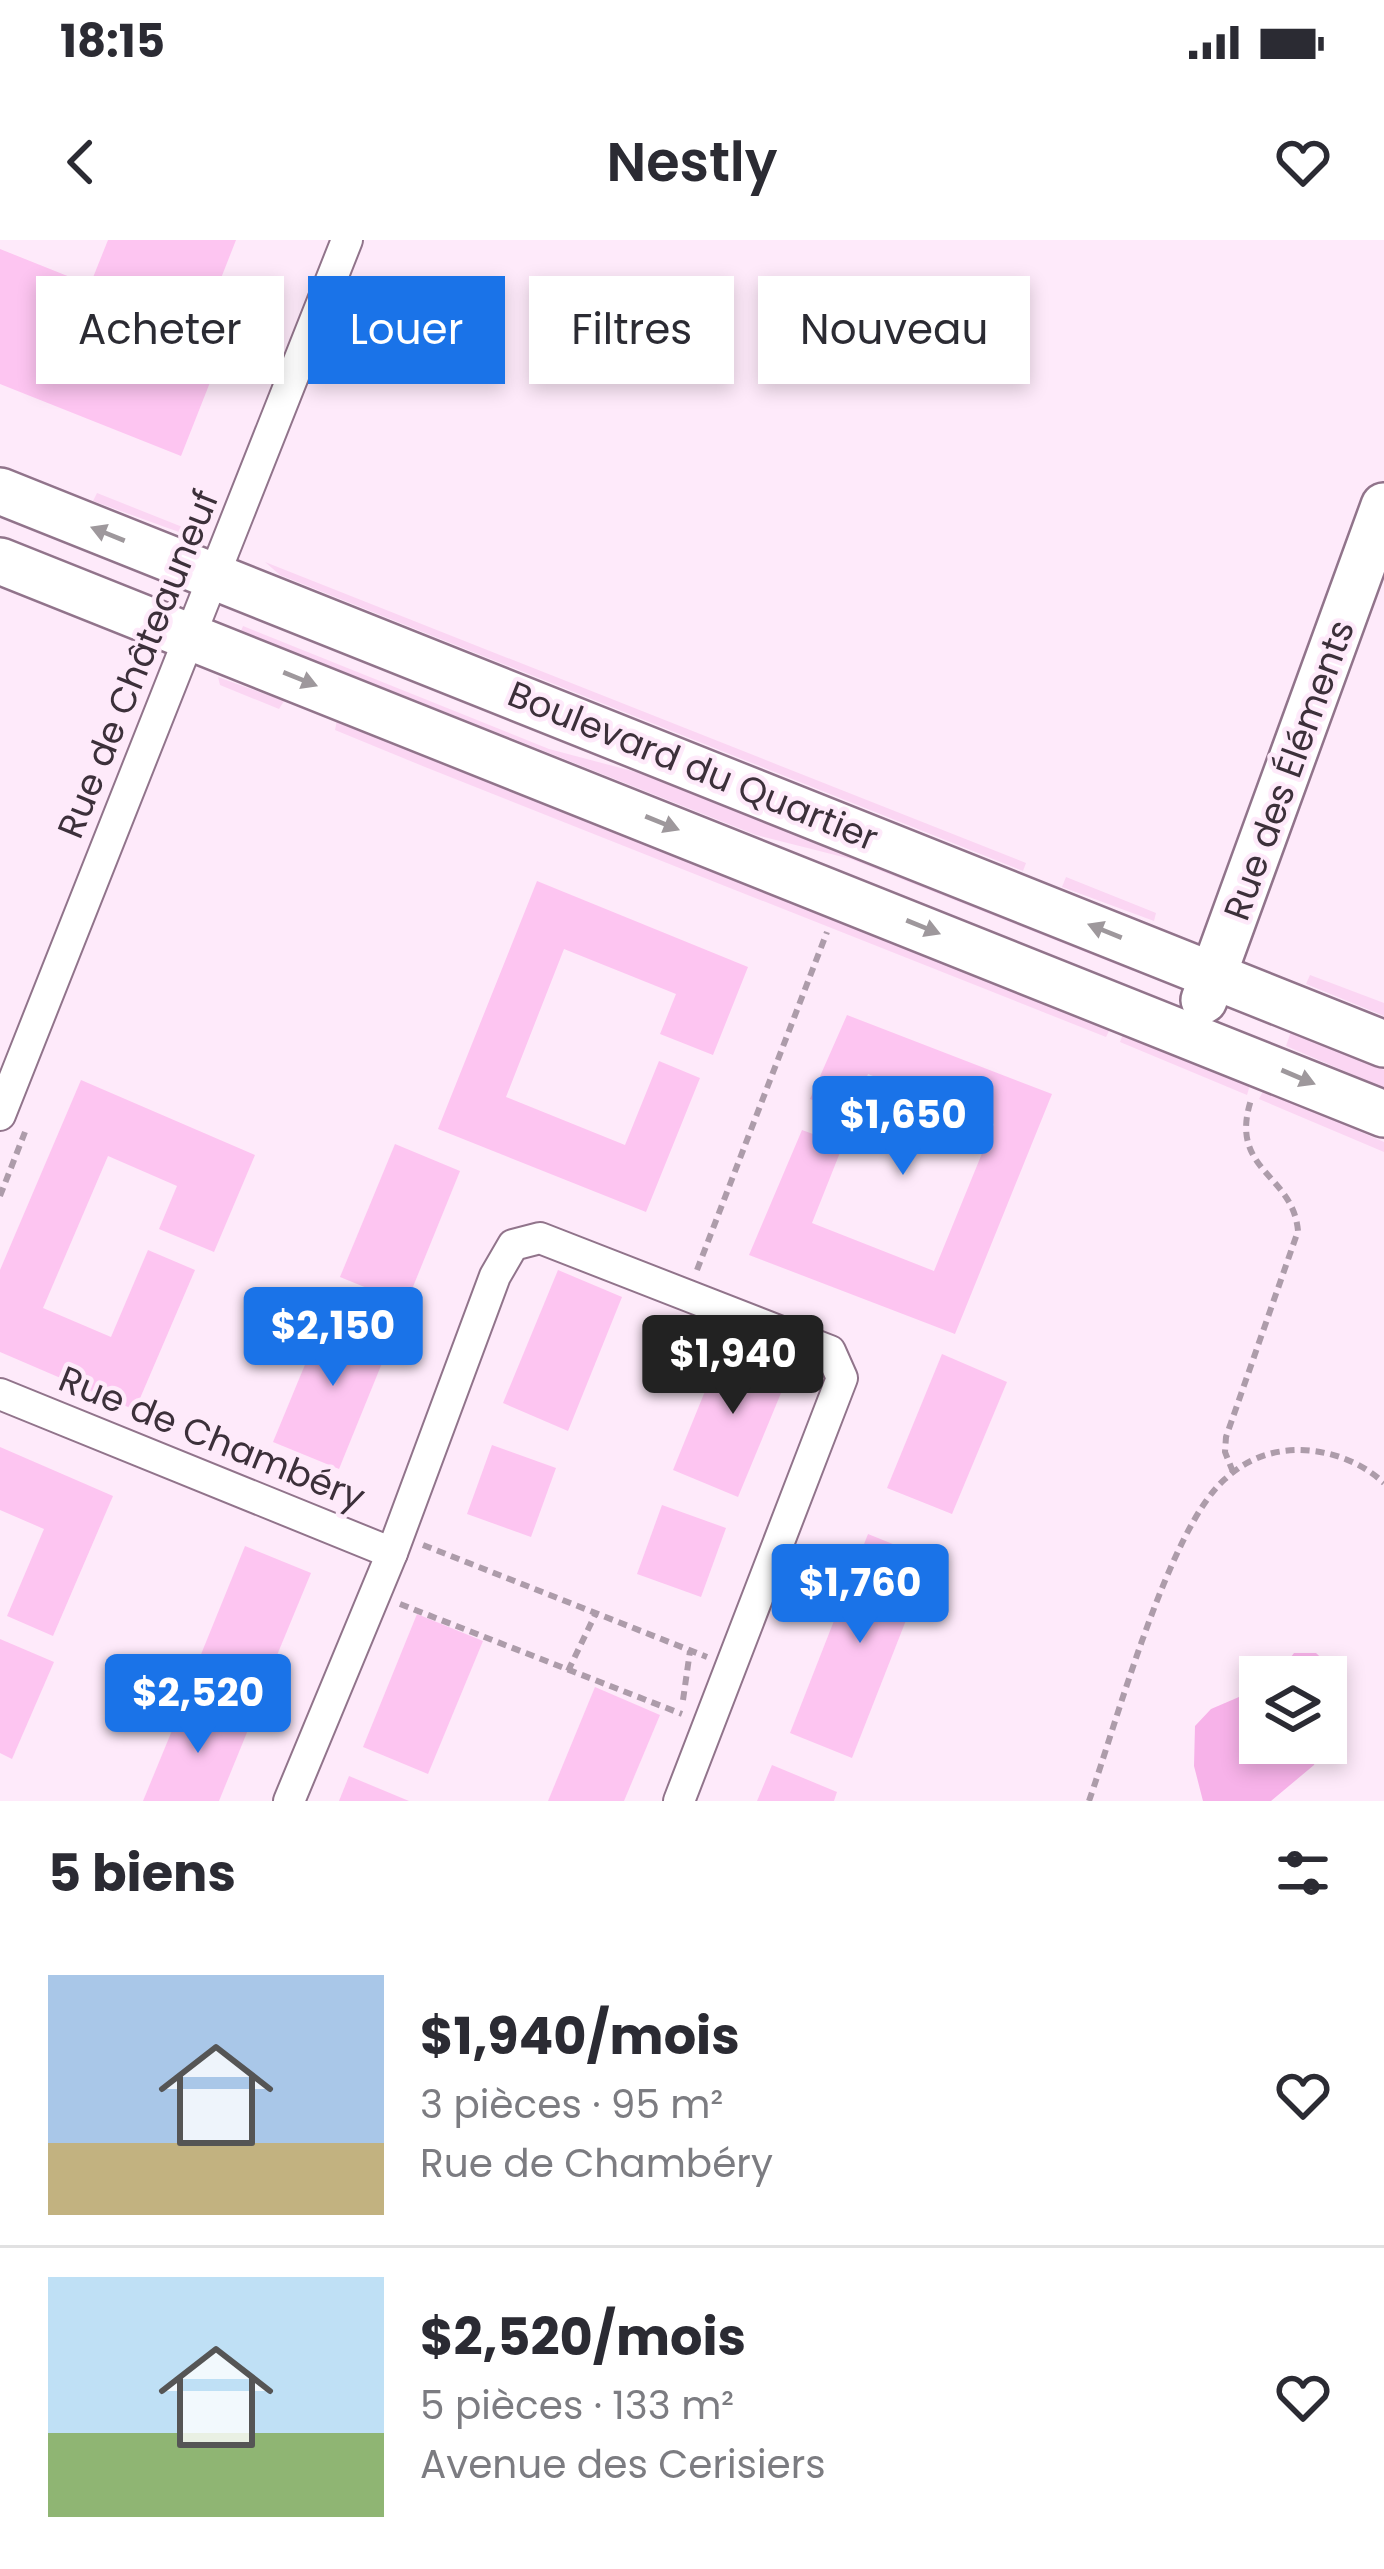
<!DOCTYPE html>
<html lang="fr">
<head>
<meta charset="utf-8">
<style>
  body { margin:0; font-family:Poppins,sans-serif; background:#f7f7f7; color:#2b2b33; height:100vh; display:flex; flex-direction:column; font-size:45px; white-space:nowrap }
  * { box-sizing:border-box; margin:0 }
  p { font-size:39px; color:#7c7c81 }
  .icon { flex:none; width:66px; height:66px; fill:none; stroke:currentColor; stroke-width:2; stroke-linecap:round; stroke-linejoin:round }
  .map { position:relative; height:1561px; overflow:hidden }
  .details { display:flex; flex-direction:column; background:#fff; flex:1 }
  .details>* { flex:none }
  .guide { position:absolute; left:36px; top:36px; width:1314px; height:108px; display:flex; gap:24px }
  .fabs { position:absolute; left:1239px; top:1416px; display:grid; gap:24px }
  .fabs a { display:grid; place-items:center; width:108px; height:108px; border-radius:0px; background:#fff; box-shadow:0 6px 18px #0003; font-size:60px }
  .price { position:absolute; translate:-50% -102px; padding:0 27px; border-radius:12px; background:#1a73e8; color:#fff; font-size:39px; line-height:78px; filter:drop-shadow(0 3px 6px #0008) }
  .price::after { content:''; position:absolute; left:50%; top:72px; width:36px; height:27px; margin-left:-18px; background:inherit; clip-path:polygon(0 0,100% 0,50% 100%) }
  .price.current { background:#222; color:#fff }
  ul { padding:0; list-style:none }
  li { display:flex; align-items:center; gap:36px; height:300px; padding:0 48px }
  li+li { border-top:3px solid #e1e1e2 }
  li span { display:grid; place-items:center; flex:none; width:336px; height:240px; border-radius:0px; color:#555 }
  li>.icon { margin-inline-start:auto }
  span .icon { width:144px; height:144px; fill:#fffc; stroke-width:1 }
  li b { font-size:51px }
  h2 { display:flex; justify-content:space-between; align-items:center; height:144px; padding:0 48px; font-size:51px }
  .chip { padding:0 42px; border-radius:0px; background:#fff; box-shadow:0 6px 18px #0003; font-size:42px; line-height:108px }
  .chip.current { background:#1a73e8; color:#fff }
  .status { display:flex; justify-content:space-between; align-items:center; height:84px; padding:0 60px; background:#fff; direction:ltr }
  .status svg { height:33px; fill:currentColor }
  header { display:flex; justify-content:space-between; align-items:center; height:156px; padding:0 48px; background:#fff; font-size:54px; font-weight:600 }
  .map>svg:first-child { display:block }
</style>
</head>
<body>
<div class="status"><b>18:15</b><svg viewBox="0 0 49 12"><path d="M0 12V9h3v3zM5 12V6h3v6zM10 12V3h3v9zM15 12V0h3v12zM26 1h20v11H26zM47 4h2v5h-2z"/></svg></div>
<header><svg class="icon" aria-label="back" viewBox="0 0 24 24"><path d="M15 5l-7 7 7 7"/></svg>Nestly<svg class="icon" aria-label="heart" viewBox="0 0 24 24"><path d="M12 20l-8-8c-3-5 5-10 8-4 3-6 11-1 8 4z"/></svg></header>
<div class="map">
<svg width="1384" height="1561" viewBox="0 0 1384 1561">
  <rect width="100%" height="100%" fill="#feeafa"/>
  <g fill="#fbd6f3">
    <polygon points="97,253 185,288 190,296 93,261"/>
    <polygon points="265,322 1026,623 1023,631 280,335"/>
    <polygon points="243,386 549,509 651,536 1134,727 1133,731 851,619 756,595 241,391"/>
    <polygon points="218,437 284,461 279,469 220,445"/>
    <polygon points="337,480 1110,789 1106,797 425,527 335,490"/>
    <polygon points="1066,637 1156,673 1154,681 1062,647"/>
    <polygon points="1310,735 1384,763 1384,776 1306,744"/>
    <polygon points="1292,789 1384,830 1384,848 1286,806"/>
    <polygon points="1123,794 1250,845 1247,855 1120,802"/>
    <polygon points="1264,849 1384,902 1384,912 1259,859"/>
  </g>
  <g fill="#f7b2e9">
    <polygon points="1294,1413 1316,1413 1339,1435 1326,1489 1326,1437 1276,1437"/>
    <polygon points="1260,1448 1260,1503 1321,1503 1314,1525 1271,1561 1203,1561 1194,1526 1195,1486 1211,1469"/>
  </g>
  <g fill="#fdc5f1">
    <polygon points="108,0 236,0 194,107 220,117 181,216 0,144 0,9 90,45"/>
    <polygon points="537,641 748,727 713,815 660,794 676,754 564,709 506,857 625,905 659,821 700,838 646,972 438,889"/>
    <polygon points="847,775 1052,854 955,1094 749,1015 802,890 843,905 812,983 934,1031 994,884 868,834 852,875 810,859"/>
    <polygon points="81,840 255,915 214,1012 159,989 177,946 108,916 43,1068 111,1097 148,1010 195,1030 135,1170 0,1112 0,1030"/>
    <polygon points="395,904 460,931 406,1064 340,1037"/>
    <polygon points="558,1030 622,1057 568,1191 503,1163"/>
    <polygon points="328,1069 393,1096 339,1229 273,1202"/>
    <polygon points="727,1097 793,1124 738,1257 673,1230"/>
    <polygon points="942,1114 1007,1142 952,1274 887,1248"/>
    <polygon points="492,1205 556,1228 531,1297 467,1274"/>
    <polygon points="0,1207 113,1256 53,1396 7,1376 44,1289 0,1270"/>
    <polygon points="662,1265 726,1288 701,1357 637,1334"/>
    <polygon points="868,1294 930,1319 852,1518 790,1493"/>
    <polygon points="245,1306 311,1333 256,1466 191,1439"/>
    <polygon points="417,1374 483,1401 428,1534 363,1507"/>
    <polygon points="0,1399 54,1422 12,1519 0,1513"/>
    <polygon points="595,1447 660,1475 624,1561 548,1561"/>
    <polygon points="185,1459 250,1485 219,1561 143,1561"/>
    <polygon points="772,1525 837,1552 834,1561 757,1561"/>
    <polygon points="349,1536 409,1561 339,1561"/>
  </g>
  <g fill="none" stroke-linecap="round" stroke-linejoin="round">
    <g stroke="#91748b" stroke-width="34">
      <g id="minor">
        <polyline points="0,875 347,0"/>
        <polyline points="0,1154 392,1313 495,1036 513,1005 540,998 830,1111 842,1138 679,1561"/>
        <polyline points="289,1561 392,1313"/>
      </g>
    </g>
    <g stroke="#91748b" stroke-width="50">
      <g id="secondary">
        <polyline points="0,251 1384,804"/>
        <polyline points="0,321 1384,874"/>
        <polyline points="1204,760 1384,266"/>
      </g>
    </g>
    <g stroke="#ad9caa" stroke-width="6" stroke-dasharray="9 6" stroke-linecap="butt">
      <polyline points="0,956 25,892"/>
      <polyline points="697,1030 827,692"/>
      <path d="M1233,1232L1225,1212L1226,1197L1298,991C1293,933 1228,931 1251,860"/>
      <polyline points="423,1305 707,1417"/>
      <polyline points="400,1364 682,1474"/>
      <polyline points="568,1431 595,1375"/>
      <polyline points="683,1460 690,1411"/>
      <path d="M1089,1561C1116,1484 1169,1288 1225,1239C1247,1219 1271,1210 1300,1210C1332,1211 1361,1222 1384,1243"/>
    </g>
    <use href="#minor" stroke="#fff" stroke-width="30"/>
    <use href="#secondary" stroke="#fff" stroke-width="45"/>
  </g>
  <defs><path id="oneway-solid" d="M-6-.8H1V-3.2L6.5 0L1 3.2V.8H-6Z" transform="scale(3)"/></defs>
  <g fill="#9e989c">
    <use href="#oneway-solid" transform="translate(108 294) rotate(-158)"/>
    <use href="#oneway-solid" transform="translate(300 439) rotate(22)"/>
    <use href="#oneway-solid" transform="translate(662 583) rotate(22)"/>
    <use href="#oneway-solid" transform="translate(923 687) rotate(22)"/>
    <use href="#oneway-solid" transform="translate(1105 691) rotate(-158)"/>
    <use href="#oneway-solid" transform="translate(1298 837) rotate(23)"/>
  </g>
  <g text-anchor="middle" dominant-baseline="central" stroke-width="9" stroke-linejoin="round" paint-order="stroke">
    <g font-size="36" fill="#3c303a" stroke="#feeafa">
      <text transform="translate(138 424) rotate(-68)">Rue de Châteauneuf</text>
      <text transform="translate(693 526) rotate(22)">Boulevard du Quartier</text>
      <text transform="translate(1289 530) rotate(-70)">Rue des Éléments</text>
      <text transform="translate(212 1198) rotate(22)">Rue de Chambéry</text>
    </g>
  </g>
</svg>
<div class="fabs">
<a><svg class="icon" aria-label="layers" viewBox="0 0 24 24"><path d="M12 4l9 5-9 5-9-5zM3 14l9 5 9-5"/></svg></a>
</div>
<b class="price" style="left:903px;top:938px">$1,650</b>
<b class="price" style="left:333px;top:1149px">$2,150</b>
<b class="price current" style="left:733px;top:1177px">$1,940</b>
<b class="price" style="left:860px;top:1406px">$1,760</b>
<b class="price" style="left:198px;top:1516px">$2,520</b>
<div class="guide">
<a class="chip">Acheter</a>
<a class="chip current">Louer</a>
<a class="chip">Filtres</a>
<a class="chip">Nouveau</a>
</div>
</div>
<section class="details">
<h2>5 biens<svg class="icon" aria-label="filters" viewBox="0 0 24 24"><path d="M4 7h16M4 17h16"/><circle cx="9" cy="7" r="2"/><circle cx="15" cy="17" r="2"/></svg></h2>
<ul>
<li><span style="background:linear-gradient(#a9c7e8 70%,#c2b280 0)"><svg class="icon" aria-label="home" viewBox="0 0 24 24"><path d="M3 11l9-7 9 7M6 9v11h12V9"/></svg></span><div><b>$1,940/mois</b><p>3 pièces · 95 m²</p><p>Rue de Chambéry</p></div><svg class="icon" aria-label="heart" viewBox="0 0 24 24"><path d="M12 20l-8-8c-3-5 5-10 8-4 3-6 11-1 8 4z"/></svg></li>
<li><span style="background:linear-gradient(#bfe0f5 65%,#8fb573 0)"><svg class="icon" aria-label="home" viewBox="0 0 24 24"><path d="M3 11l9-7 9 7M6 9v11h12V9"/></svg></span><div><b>$2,520/mois</b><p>5 pièces · 133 m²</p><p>Avenue des Cerisiers</p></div><svg class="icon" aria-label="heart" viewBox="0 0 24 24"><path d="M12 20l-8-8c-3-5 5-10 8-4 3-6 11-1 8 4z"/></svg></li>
</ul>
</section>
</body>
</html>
